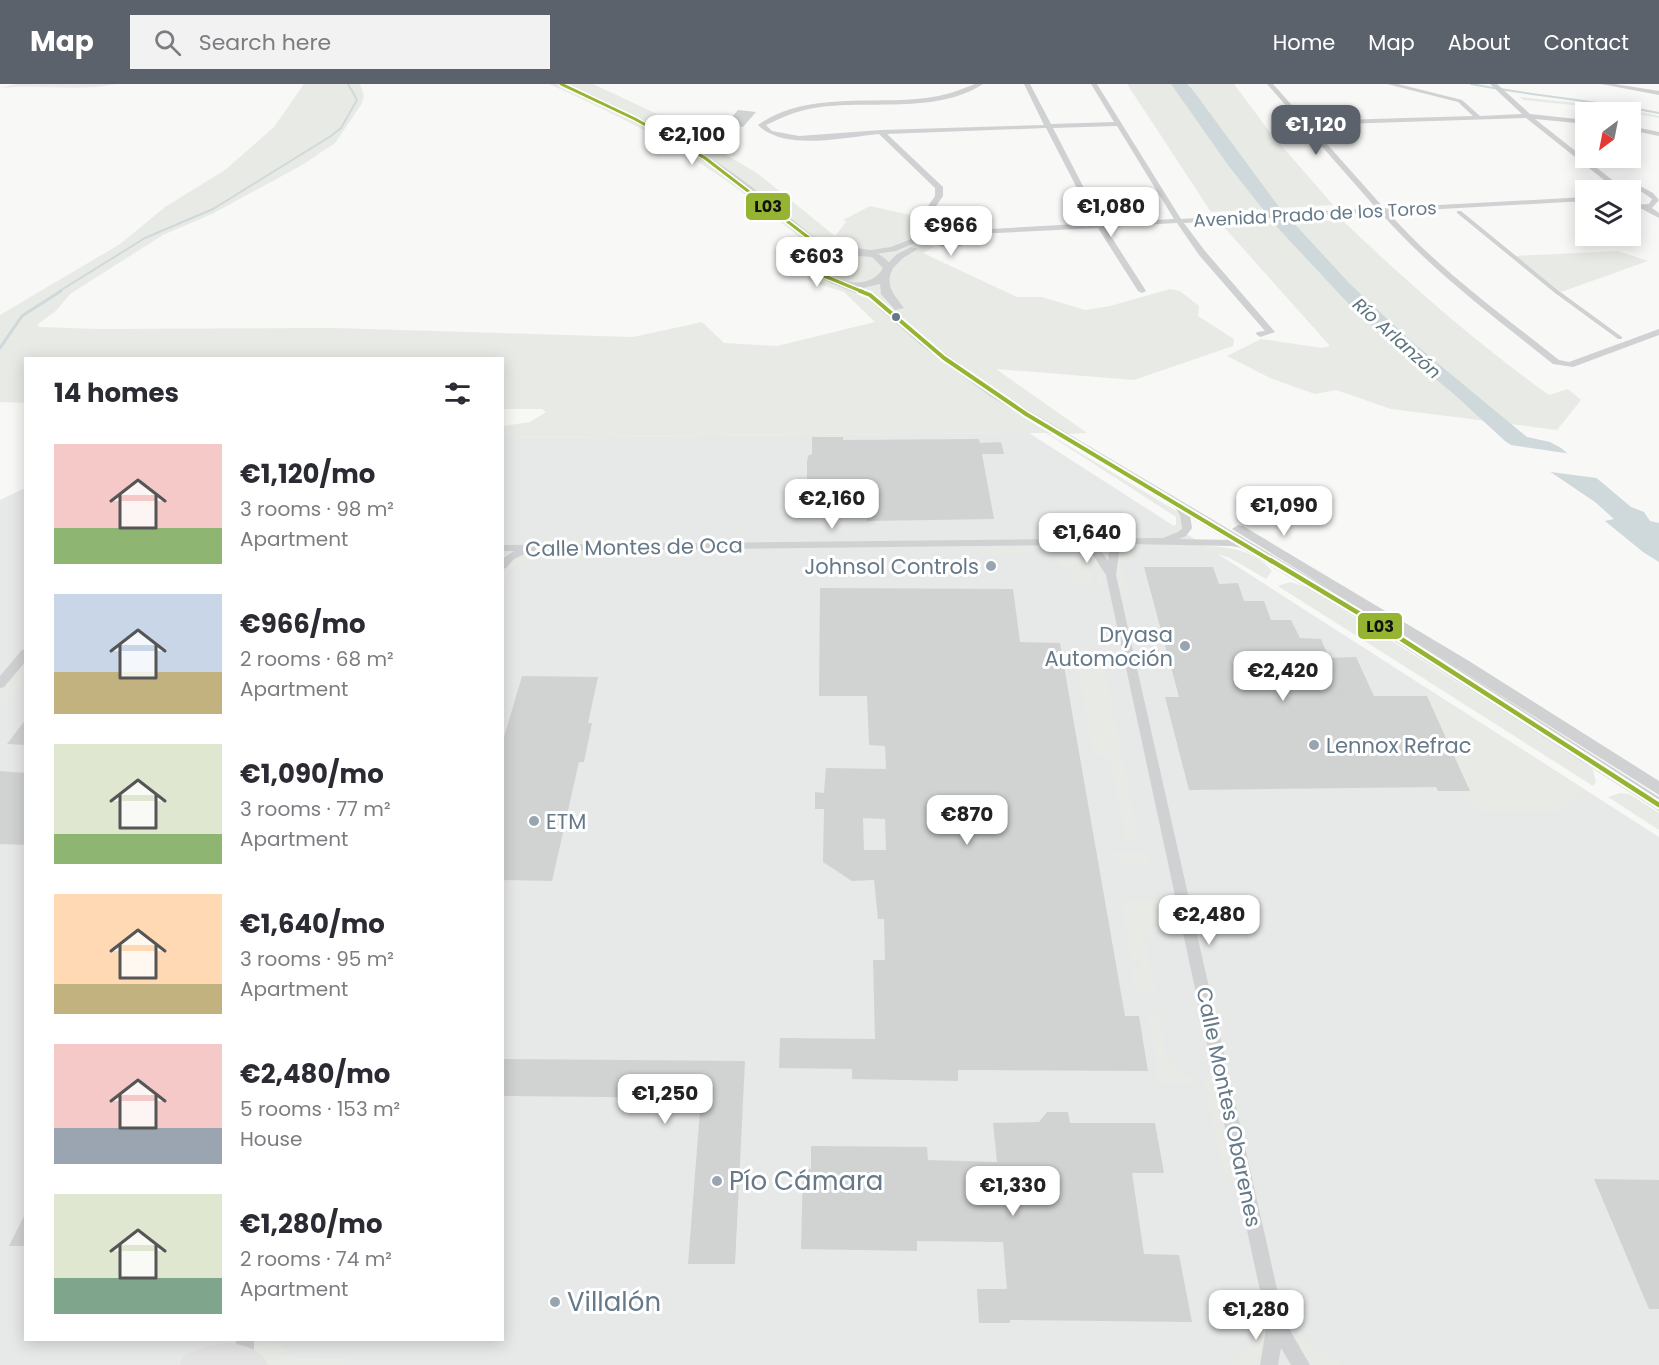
<!DOCTYPE html>
<html lang="en">
<head>
<meta charset="utf-8">
<style>
  body { margin:0; font-family:Poppins,sans-serif; background:#f2f2f3; color:#2b2b33; height:100vh; display:flex; flex-direction:column; font-size:22px; white-space:nowrap }
  * { box-sizing:border-box; margin:0 }
  p { font-size:20px; color:#7c7c81 }
  .icon { flex:none; width:33px; height:33px; fill:none; stroke:currentColor; stroke-width:2; stroke-linecap:round; stroke-linejoin:round }
  .map { position:relative; flex:1; overflow:hidden }
  .panel { position:absolute; left:24px; top:273px; width:480px; height:984px; display:flex; flex-direction:column; background:#fff; border-radius:0px; box-shadow:0 3px 15px #0003 }
  .panel>* { flex:none }
  .needle { width:39px; rotate:212deg }
  .controls { position:absolute; left:1575px; top:18px; display:grid; gap:12px }
  .controls a { display:grid; place-items:center; width:66px; height:66px; border-radius:0px; background:#fff; box-shadow:0 3px 15px #0003; font-size:30px }
  .price { position:absolute; translate:-50% -51px; padding:0 14px; border-radius:12px; background:#fff; color:#222; font-size:20px; line-height:39px; filter:drop-shadow(0 2px 3px #0008) }
  .price::after { content:''; position:absolute; left:50%; top:36px; width:18px; height:14px; margin-left:-9px; background:inherit; clip-path:polygon(0 0,100% 0,50% 100%) }
  .price.current { background:#5c626b; color:#fff }
  ul { padding:0; list-style:none }
  li { display:flex; align-items:center; gap:18px; height:150px; padding:0 30px }
  li span { display:grid; place-items:center; flex:none; width:168px; height:120px; border-radius:0px; color:#555 }
  li>.icon { margin-inline-start:auto }
  span .icon { width:72px; height:72px; fill:#fffc; stroke-width:1 }
  li b { font-size:26px }
  h2 { display:flex; justify-content:space-between; align-items:center; height:72px; padding:0 30px; font-size:26px }
  header { display:flex; align-items:center; gap:36px; box-sizing:border-box; height:84px; padding:0 30px; background:#5c626b; color:#fff }
  header strong { font-size:28px }
  nav { display:flex; gap:33px; margin-inline-start:auto; font-size:21px }
  .search { width:420px; height:54px; background:#f2f2f3; display:flex; align-items:center; gap:15px; box-sizing:border-box; padding:0 21px; border-radius:0px; color:#7c7c81; font-size:22px }
  .map>svg:first-child { display:block }
</style>
</head>
<body>
<header>
<strong>Map</strong>
<div class="search"><svg class="icon" aria-label="search" viewBox="0 0 24 24"><circle cx="10" cy="10" r="6"/><path d="M15 15l6 6"/></svg>Search here</div>
<nav><a>Home</a><a>Map</a><a>About</a><a>Contact</a></nav>
</header>
<div class="map">
<svg width="1659" height="1281" viewBox="0 0 1659 1281">
  <rect width="100%" height="100%" fill="#f8f8f7"/>
  <polygon fill="#e7e8e8" points="1029,349 1659,753 1659,1281 0,1281 0,416 25,404 26,1256 502,1256 503,354"/>
  <g fill="#e8ebe5">
    <path d="M16,0H117C78,8 39,0 0,4Z"/>
    <path d="M304,0H360L364,12L361,21L335,59L302,81L212,130L163,151L70,210L57,226L38,240L39,243L99,245L334,244L633,253L702,238L724,259L777,262L875,238L844,208L809,197L804,184L813,169C802,153 784,141 769,129C702,74 628,35 549,0H593L655,29L757,89L835,152L846,138L843,136L870,122L910,131L914,140L912,151L934,163L923,169L1017,213H1042L1085,226L1110,222L1170,205L1180,207L1199,222L1198,232L1234,255L1233,262L1134,296L996,285L1087,349L1067,350L1469,590L1659,715L1431,568L1064,349L1049,350L1181,430L1183,441L1179,447L1165,452L1176,440V433L1046,349L503,354V342L530,338L546,328L542,325H503L502,274H26L25,319L0,318V231L120,160L165,123L225,86L274,43Z"/>
    <polygon points="1127,0 1234,0 1269,47 1333,121 1211,128"/>
    <polygon points="1520,13 1617,23 1659,32 1659,34 1610,25 1523,16"/>
    <path d="M1342,136C1408,199 1475,258 1549,311L1568,305L1581,316L1557,346L1391,325L1336,306L1315,310L1270,294L1227,272L1261,255L1322,264L1330,262L1223,142Z"/>
    <polygon points="1618,167 1648,177 1561,208 1515,172"/>
    <polygon points="668,455 666,458 546,459 543,456"/>
    <path d="M1159,462C1198,463 1245,455 1272,487L1266,495L1230,474L1196,464Z"/>
    <polygon points="992,463 1028,463 1034,470 978,470 984,464"/>
    <path d="M1064,463C1091,465 1100,479 1105,504H1100L1095,480L1075,470L1052,469L1053,465Z"/>
    <polygon points="1143,463 1145,469 1135,469 1121,481 1128,511 1122,511 1117,488 1118,476 1128,466"/>
    <polygon points="678,467 678,473 607,474 611,468"/>
    <path d="M548,468H591L593,475H530L508,486L503,503C502,473 523,472 548,468Z"/>
    <polygon points="1056,473 1073,473 1090,482 1094,503 1069,496 1074,494 1073,487 1059,483"/>
    <polygon points="1290,498 1306,503 1584,678 1593,686 1596,698 1593,702 1278,502"/>
    <polygon points="1075,567 1101,567 1137,750 1127,759 1110,672 1093,671"/>
    <polygon points="25,579 25,593 0,625 0,610"/>
    <polygon points="1428,606 1585,706 1562,728 1476,728 1458,707 1470,707 1427,612"/>
    <polygon points="1620,709 1629,710 1659,729 1659,746 1608,713"/>
    <path d="M1112,769H1148L1151,782C1136,781 1119,785 1112,769Z"/>
    <polygon points="1122,816 1159,816 1165,843 1144,852 1156,914 1135,903 1132,883 1142,883 1140,876 1131,876"/>
    <path d="M1148,931L1159,932C1165,962 1162,983 1195,995L1197,1000H1156L1154,991L1159,990Z"/>
    <polygon points="1203,993 1209,993 1212,997 1232,1094 1225,1093"/>
    <path d="M1255,1235L1263,1236C1267,1253 1264,1265 1260,1281H1228L1258,1256Z"/>
    <polygon points="1301,1249 1302,1254 1342,1281 1311,1281 1294,1253"/>
    <polygon points="254,1256 274,1256 293,1274 347,1275 344,1281 260,1281 255,1271"/>
  </g>
  <polygon fill="#cfd8da" points="1171,0 1187,0 1192,5 1279,123 1350,200 1412,258 1527,353 1550,358 1561,364 1631,423 1644,428 1650,437 1659,439 1659,478 1643,468 1605,437 1614,435 1595,418 1505,357 1456,312 1359,231 1277,143 1228,81"/>
  <polygon fill="#f8f8f7" points="1504,360 1572,370 1604,395 1543,387"/>
  <g fill="none" stroke-linecap="round" stroke-linejoin="round">
    <g stroke="#cfd8da" stroke-width="2">
      <path d="M1471,0C1534,12 1596,17 1659,29"/>
      <polyline points="58,208 145,154 213,125 331,52 341,44 357,16 348,0"/>
    </g>
    <polyline stroke="#cfd8da" stroke-width="3" points="0,264 22,232 61,207"/>
  </g>
  <g fill="#d1d3d3" fill-rule="evenodd">
    <polygon points="738,26 756,28 743,43 725,41"/>
    <polygon points="812,353 843,353 843,356 979,355 980,359 1001,358 1004,370 982,370 994,435 867,437 867,426 813,426 813,411 807,411 807,378 808,372 812,370"/>
    <polygon points="1144,483 1213,483 1219,500 1238,499 1244,517 1264,517 1271,536 1291,536 1300,554 1321,555 1329,574 1356,573 1374,612 1427,612 1470,707 1438,707 1436,703 1189,706 1165,613 1179,613"/>
    <path d="M820,504L1013,505L1020,558L1060,559L1125,932H1139L1148,987L958,986V997L852,995V985L779,984L780,954L875,955L873,876H885L884,835H878L874,796L852,797L823,778L824,725H815V708L824,709L826,684L886,685L885,662L869,661L867,612H819ZM863,734L885,735L886,766H864Z"/>
    <polygon points="522,592 598,593 588,639 592,639 584,678 579,678 552,797 502,796 502,660"/>
    <polygon points="26,635 26,661 7,660"/>
    <polygon points="0,687 26,689 26,761 0,760"/>
    <polygon points="502,975 745,977 735,1180 688,1180 701,1014 502,1012"/>
    <polygon points="1047,1028 1068,1028 1070,1039 1155,1039 1164,1089 1132,1089 1144,1170 1179,1171 1192,1238 1010,1236 1010,1239 979,1239 977,1205 1007,1205 1003,1158 917,1157 917,1167 801,1165 803,1084 811,1085 811,1062 927,1063 928,1076 997,1078 993,1039 1039,1038"/>
    <polygon points="1594,1095 1659,1096 1659,1225 1649,1225"/>
    <polygon points="26,1128 26,1162 9,1162"/>
  </g>
  <g fill="none" stroke-linecap="round" stroke-linejoin="round">
    <polygon fill="#d0d1d2" fill-rule="evenodd" points="1457,127 1461,127 1559,207 1622,253 1622,255 1618,255 1555,209 1457,129"/>
    <g fill="#d0d1d2" fill-rule="evenodd">
      <path d="M975,0H983C936,31 867,15 814,24C796,27 781,34 766,41L772,47L799,52L881,46L1044,41L1024,0H1030L1051,40L1114,38L1091,0H1097L1181,135L1376,124L1267,0H1273L1306,37L1473,32L1458,18L1387,0H1398L1462,16L1480,32L1522,30L1490,0H1497L1530,30L1586,36V40L1535,35L1616,99L1640,102L1653,109L1659,116L1652,124L1659,129V134L1642,125H1630V121L1649,120L1652,115L1642,108L1629,104L1614,103L1605,106H1598L1609,100L1526,34L1310,41L1384,124L1586,113V117L1388,128C1438,185 1500,229 1559,276L1569,278L1659,245V251L1573,283L1553,280C1493,232 1431,186 1380,128L1184,139L1205,167L1275,248L1260,253L1256,250L1257,248L1265,247L1199,171L1177,139L1105,143L1146,207L1142,209L1138,207L1098,144L976,150L977,152C963,167 941,166 924,155L896,167L867,171L863,169L864,167L891,163L921,151V146L930,140L922,131L935,112V104L879,50C845,53 784,68 758,41C805,7 872,21 926,14C943,12 958,7 975,0ZM1117,42L1174,135L1102,139L1053,44ZM1046,44L1095,139L973,146L970,141L947,136L936,138L930,131L943,112V103L887,50ZM947,140L964,145L969,152C956,161 941,160 929,151L928,148L932,144Z"/>
      <polygon points="1601,0 1615,0 1659,7 1659,11"/>
      <polygon points="1630,42 1659,48 1659,52 1630,46"/>
      <polygon points="911,163 918,165 903,174 891,186 885,186 885,182 897,170"/>
      <path d="M1178,418L1182,419L1190,431L1192,444L1186,452L1179,455L1231,456L1252,460L1253,462L1248,465L1231,462L1128,460L1119,469L1116,491L1284,1236L1310,1281H1291L1281,1264L1278,1281H1260L1267,1239L1106,491L1093,471L1071,461L530,467L514,475L506,484L502,485V475L514,467H502V461L1163,454L1178,448L1182,444L1180,431L1173,421ZM1116,460L1109,468L1108,477L1101,467L1088,461Z"/>
      <polygon points="26,565 26,577 4,603 0,604 0,592 22,566"/>
      <polygon points="236,1256 254,1256 254,1274 251,1280 239,1280 236,1274"/>
    </g>
    <path fill="#d0d1d2" fill-rule="evenodd" d="M557,0H567C615,22 663,44 707,72C748,97 784,129 821,159L825,171C848,161 878,160 893,184C884,201 894,211 904,224L895,226L881,210L880,200L863,204L874,209L930,258L998,308L1336,509L1232,445L1238,441L1243,442L1469,577L1659,697V711L1408,553L1659,713V727L1390,554L990,312L922,262L866,213L830,199L814,186V162L743,105L702,76L632,37ZM845,171L872,173L883,184C872,205 839,201 824,185L825,180Z"/>
    <path fill="#e3e3e3" fill-rule="evenodd" d="M224,1259C241,1259 262,1265 268,1281H180L183,1272L208,1262Z"/>
    <g stroke="#fff" stroke-width="6">
      <polyline id="bus-1-far2" points="561,0 635,35 705,74 813,157 818,165 822,191 863,208"/>
    </g>
    <g stroke="#fff" stroke-width="8">
      <polyline id="bus-1-far1" points="860,207 870,211 944,274 1026,330 1273,478"/>
    </g>
    <g stroke="#fff" stroke-width="9">
      <polyline id="bus-1" points="1270,476 1395,551 1659,721"/>
    </g>
    <use href="#bus-1-far2" stroke="#95b432" stroke-width="3"/>
    <use href="#bus-1-far1" stroke="#95b432" stroke-width="4"/>
    <use href="#bus-1" stroke="#95b432" stroke-width="4.5"/>
  </g>
  <circle fill="#657989" stroke="#fff" stroke-width="2" cx="896" cy="233" r="5"/>
  <g fill="#98a5b0" stroke="#fff" stroke-width="2">
    <circle cx="991" cy="482" r="6"/>
    <circle cx="1185" cy="562" r="6"/>
    <circle cx="1314" cy="661" r="6"/>
    <circle cx="534" cy="737" r="6"/>
    <circle cx="717" cy="1097" r="6"/>
    <circle cx="555" cy="1218" r="6"/>
  </g>
  <g text-anchor="middle" dominant-baseline="central" stroke-width="6" stroke-linejoin="round" paint-order="stroke">
    <g font-size="18" fill="#657989" stroke="#fff">
      <text transform="translate(1315 130) rotate(-3)">Avenida Prado de los Toros</text>
    </g>
    <g font-size="18" font-style="italic" fill="#5c747d" stroke="#fff">
      <text transform="translate(1397 254) rotate(42)">Río Arlanzón</text>
    </g>
    <g font-size="21" fill="#657989" stroke="#fff">
      <text transform="translate(634 463) rotate(-1)">Calle Montes de Oca</text>
      <text transform="translate(1229 1023) rotate(78)">Calle Montes Obarenes</text>
    </g>
    <g font-size="21" fill="#657989" stroke="#fff" text-anchor="end">
      <text x="979" y="482">Johnsol Controls</text>
      <text x="1173" y="550">Dryasa<tspan x="1173" dy="24">Automoción</tspan></text>
      <text x="1326" y="661" text-anchor="start">Lennox Refrac</text>
      <text x="546" y="737" text-anchor="start">ETM</text>
    </g>
    <g font-size="26" fill="#657989" stroke="#fff" text-anchor="start">
      <text x="729" y="1097">Pío Cámara</text>
      <text x="567" y="1218">Villalón</text>
    </g>
  </g>
  <g stroke="#fff" stroke-width="2">
    <rect x="745" y="108" width="46" height="29" rx="6" fill="#95b432"/>
    <rect x="1357" y="528" width="46" height="28" rx="6" fill="#95b432"/>
  </g>
  <g font-size="16" text-anchor="middle" font-weight="bold" fill="#111">
    <text x="768" y="128">L03</text>
    <text x="1380" y="548">L03</text>
  </g>
</svg>
<div class="controls">
<a><svg class="needle" viewBox="-14 -14 28 28"><path d="M0-13l5 13h-10z" fill="#e53935"/><path d="M0 13l5-13h-10z" fill="#7c7c81"/></svg></a>
<a><svg class="icon" aria-label="layers" viewBox="0 0 24 24"><path d="M12 4l9 5-9 5-9-5zM3 14l9 5 9-5"/></svg></a>
</div>
<b class="price current" style="left:1316px;top:72px">€1,120</b>
<b class="price" style="left:692px;top:82px">€2,100</b>
<b class="price" style="left:1111px;top:154px">€1,080</b>
<b class="price" style="left:951px;top:173px">€966</b>
<b class="price" style="left:817px;top:204px">€603</b>
<b class="price" style="left:832px;top:446px">€2,160</b>
<b class="price" style="left:1284px;top:453px">€1,090</b>
<b class="price" style="left:1087px;top:480px">€1,640</b>
<b class="price" style="left:1283px;top:618px">€2,420</b>
<b class="price" style="left:967px;top:762px">€870</b>
<b class="price" style="left:1209px;top:862px">€2,480</b>
<b class="price" style="left:665px;top:1041px">€1,250</b>
<b class="price" style="left:1013px;top:1133px">€1,330</b>
<b class="price" style="left:1256px;top:1257px">€1,280</b>
<section class="panel">
<h2>14 homes<svg class="icon" aria-label="filters" viewBox="0 0 24 24"><path d="M4 7h16M4 17h16"/><circle cx="9" cy="7" r="2"/><circle cx="15" cy="17" r="2"/></svg></h2>
<ul>
<li><span style="background:linear-gradient(#f6c9c9 70%,#8fb573 0)"><svg class="icon" aria-label="home" viewBox="0 0 24 24"><path d="M3 11l9-7 9 7M6 9v11h12V9"/></svg></span><div><b>€1,120/mo</b><p>3 rooms · 98 m²</p><p>Apartment</p></div></li>
<li><span style="background:linear-gradient(#c9d6e8 65%,#c2b280 0)"><svg class="icon" aria-label="home" viewBox="0 0 24 24"><path d="M3 11l9-7 9 7M6 9v11h12V9"/></svg></span><div><b>€966/mo</b><p>2 rooms · 68 m²</p><p>Apartment</p></div></li>
<li><span style="background:linear-gradient(#dfe7d0 75%,#8fb573 0)"><svg class="icon" aria-label="home" viewBox="0 0 24 24"><path d="M3 11l9-7 9 7M6 9v11h12V9"/></svg></span><div><b>€1,090/mo</b><p>3 rooms · 77 m²</p><p>Apartment</p></div></li>
<li><span style="background:linear-gradient(#ffd9b3 75%,#c2b280 0)"><svg class="icon" aria-label="home" viewBox="0 0 24 24"><path d="M3 11l9-7 9 7M6 9v11h12V9"/></svg></span><div><b>€1,640/mo</b><p>3 rooms · 95 m²</p><p>Apartment</p></div></li>
<li><span style="background:linear-gradient(#f6c9c9 70%,#9aa5b1 0)"><svg class="icon" aria-label="home" viewBox="0 0 24 24"><path d="M3 11l9-7 9 7M6 9v11h12V9"/></svg></span><div><b>€2,480/mo</b><p>5 rooms · 153 m²</p><p>House</p></div></li>
<li><span style="background:linear-gradient(#dfe7d0 70%,#7fa58c 0)"><svg class="icon" aria-label="home" viewBox="0 0 24 24"><path d="M3 11l9-7 9 7M6 9v11h12V9"/></svg></span><div><b>€1,280/mo</b><p>2 rooms · 74 m²</p><p>Apartment</p></div></li>
</ul>
</section>
</div>
</body>
</html>
